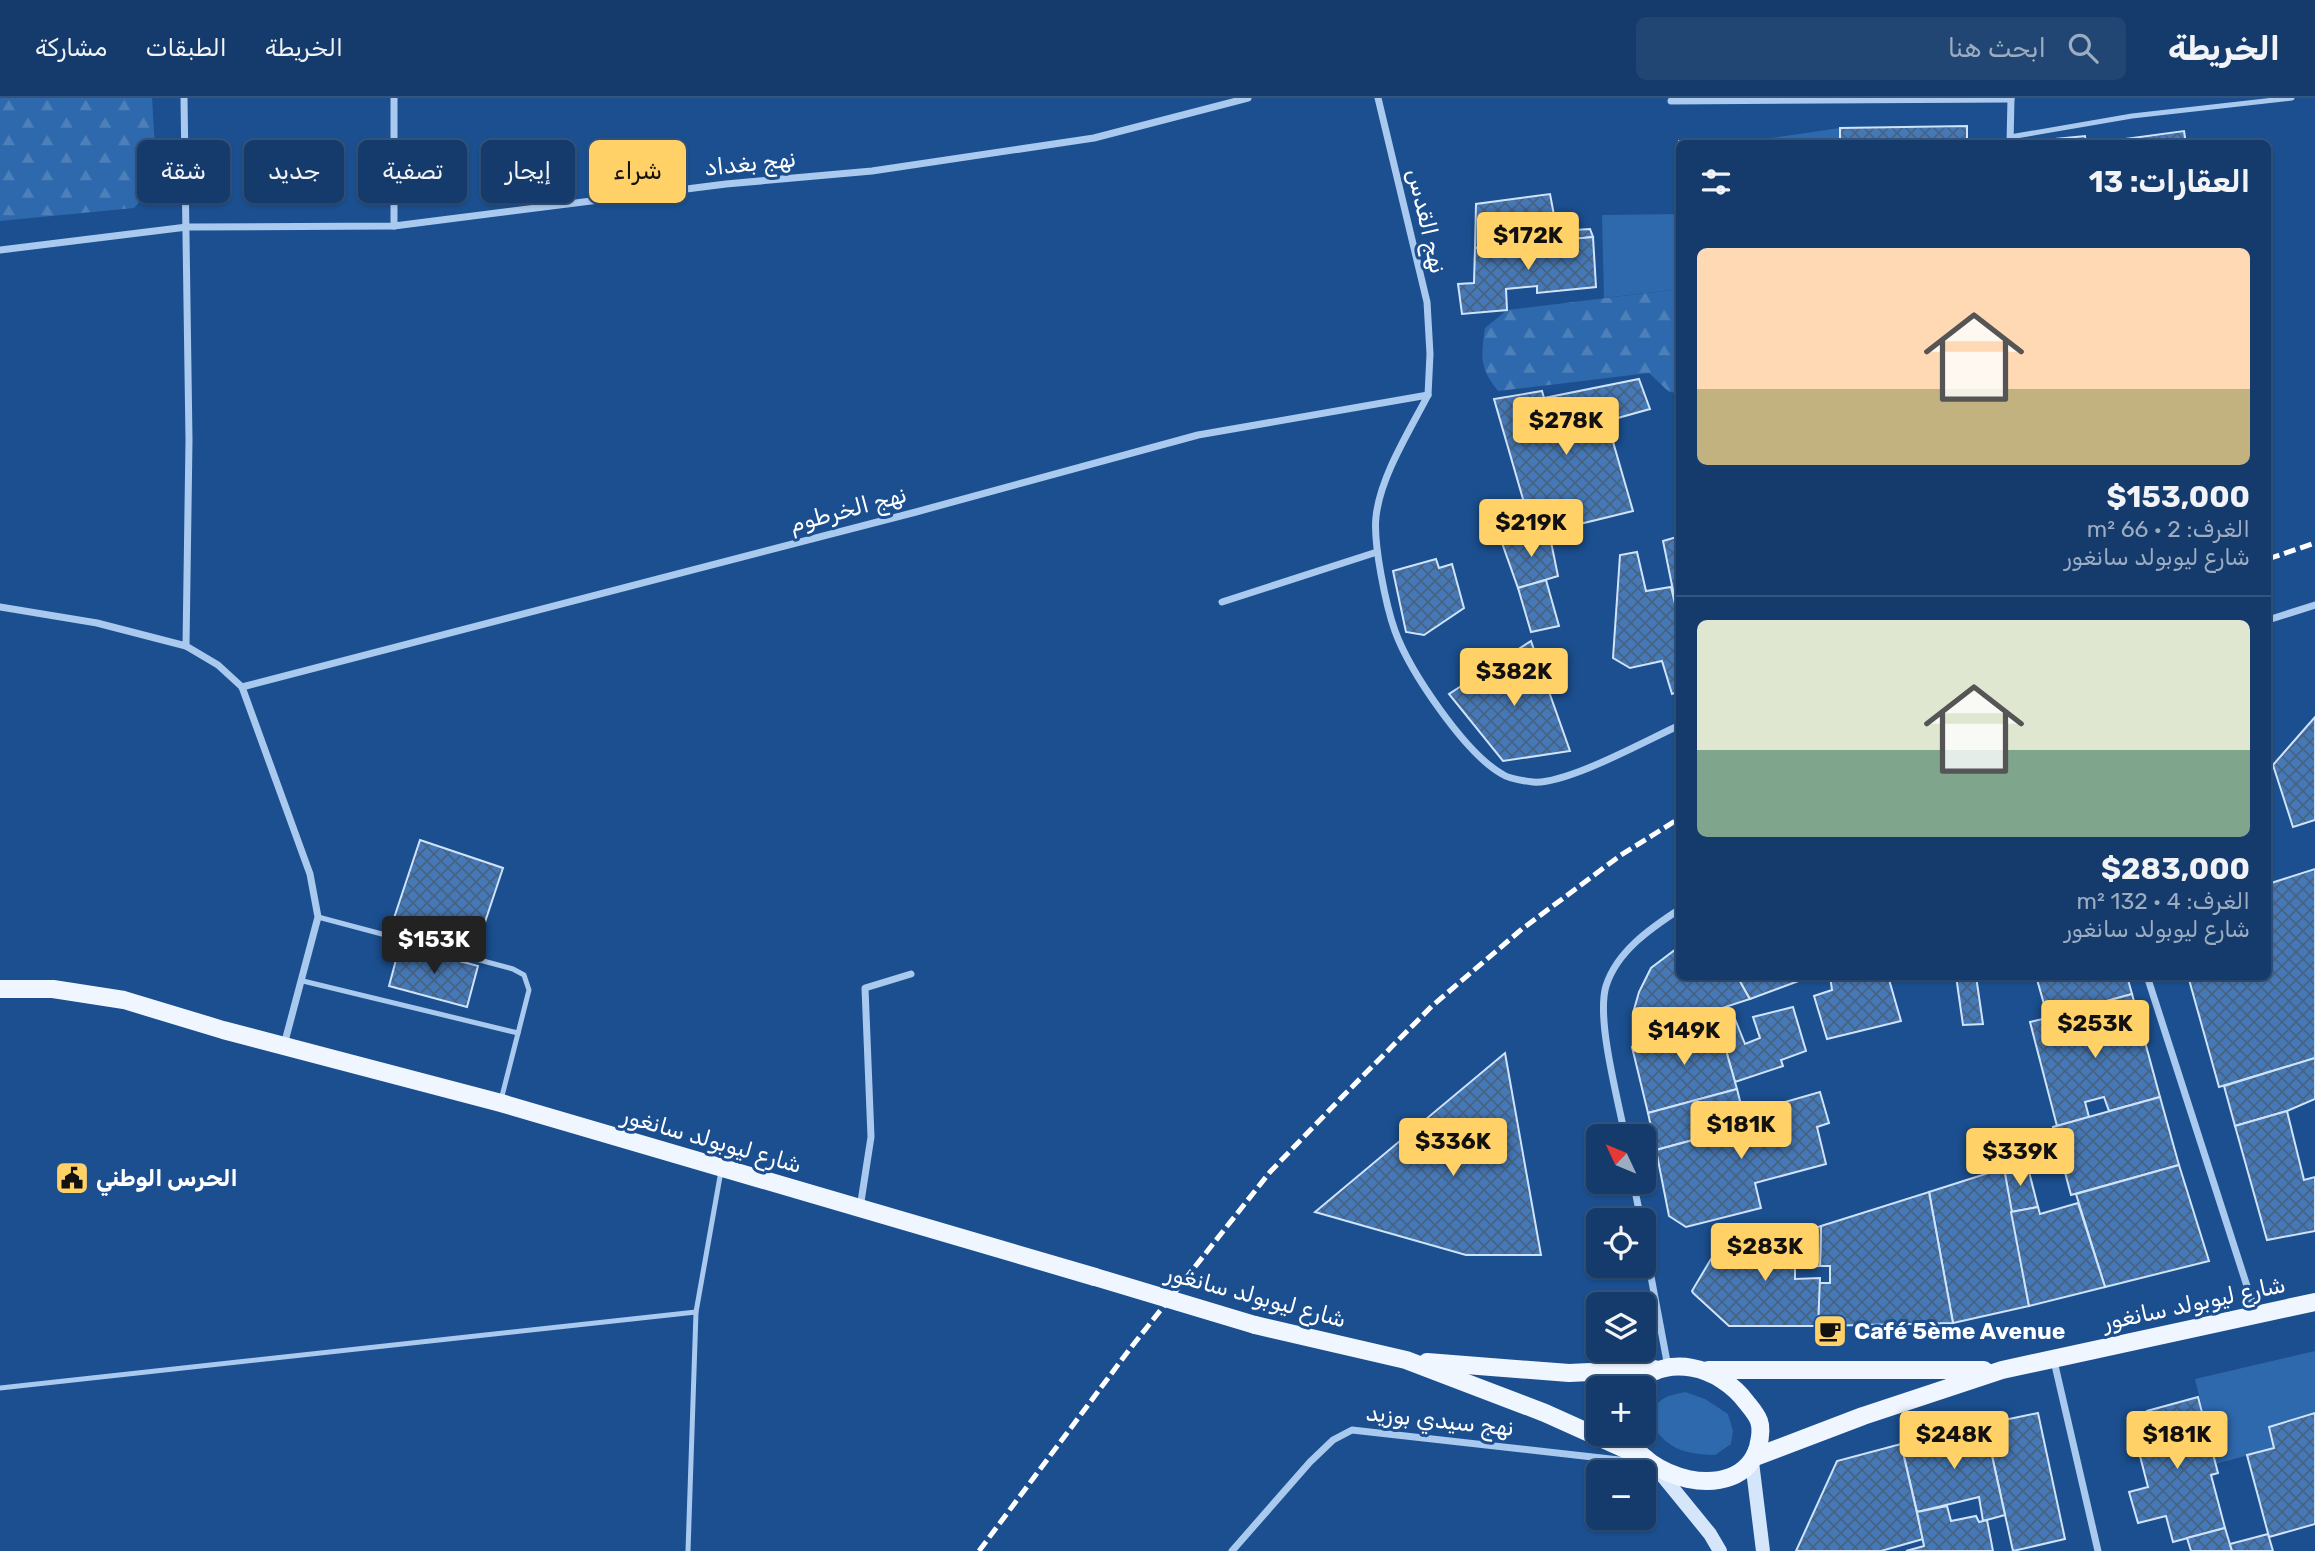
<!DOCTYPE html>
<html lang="ar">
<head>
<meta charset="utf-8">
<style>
  body { margin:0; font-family:Rubik,"Noto Sans Arabic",sans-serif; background:#214673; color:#f1f3f6; direction:rtl; height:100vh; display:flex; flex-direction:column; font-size:26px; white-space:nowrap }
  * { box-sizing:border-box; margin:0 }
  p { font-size:23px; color:#9dadc1 }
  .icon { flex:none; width:38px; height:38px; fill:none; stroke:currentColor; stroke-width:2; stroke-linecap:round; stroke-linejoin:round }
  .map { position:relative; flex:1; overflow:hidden; direction:ltr }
  .details { position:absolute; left:1676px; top:42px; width:595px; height:840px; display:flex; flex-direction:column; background:#143b6b; border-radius:10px; box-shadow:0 2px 5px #0004,0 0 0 2px #33557e; direction:rtl }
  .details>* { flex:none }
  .guide { position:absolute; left:21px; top:42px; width:665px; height:63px; direction:rtl; display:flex; gap:14px }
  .needle { width:46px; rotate:314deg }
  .controls { position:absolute; left:1586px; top:1026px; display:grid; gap:14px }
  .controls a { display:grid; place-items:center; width:70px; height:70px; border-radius:10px; background:#143b6b; box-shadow:0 2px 5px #0004,0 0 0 2px #33557e; font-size:35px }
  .price { position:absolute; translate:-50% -60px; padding:0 16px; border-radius:7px; background:#ffd166; color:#111; font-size:23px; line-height:46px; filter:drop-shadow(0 2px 4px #0008) }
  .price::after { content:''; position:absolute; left:50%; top:42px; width:21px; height:16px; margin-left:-10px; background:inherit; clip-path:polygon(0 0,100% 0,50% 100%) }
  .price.active { background:#222; color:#fff }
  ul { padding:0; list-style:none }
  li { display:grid; align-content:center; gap:14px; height:371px; padding:0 21px }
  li+li { border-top:2px solid #33557e }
  li span { display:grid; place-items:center; height:217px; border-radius:10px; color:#555 }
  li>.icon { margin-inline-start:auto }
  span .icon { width:126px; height:126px; fill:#fffc; stroke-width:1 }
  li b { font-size:30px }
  h2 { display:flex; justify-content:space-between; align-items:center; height:84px; padding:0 21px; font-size:30px }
  .chip { padding:0 24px; border-radius:10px; background:#143b6b; box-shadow:0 2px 5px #0004,0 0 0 2px #33557e; font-size:24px; line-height:63px }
  .chip.active { background:#ffd166; color:#111 }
  header { display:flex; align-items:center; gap:42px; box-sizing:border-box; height:98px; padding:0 35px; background:#143b6b; border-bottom:2px solid #33557e }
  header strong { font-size:33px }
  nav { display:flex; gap:38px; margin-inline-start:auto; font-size:24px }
  .search { width:490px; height:63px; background:#214673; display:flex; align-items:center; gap:18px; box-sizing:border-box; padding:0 24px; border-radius:10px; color:#9dadc1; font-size:26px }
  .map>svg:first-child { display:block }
</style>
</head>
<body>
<header>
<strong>الخريطة</strong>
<div class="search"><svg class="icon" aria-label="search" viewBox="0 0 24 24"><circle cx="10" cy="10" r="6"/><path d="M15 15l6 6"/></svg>ابحث هنا</div>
<nav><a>الخريطة</a><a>الطبقات</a><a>مشاركة</a></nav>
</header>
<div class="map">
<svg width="2315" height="1453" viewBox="0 0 2315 1453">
  <defs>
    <pattern id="forest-firs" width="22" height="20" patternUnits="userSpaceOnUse" patternTransform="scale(1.75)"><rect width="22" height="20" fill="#2e69ad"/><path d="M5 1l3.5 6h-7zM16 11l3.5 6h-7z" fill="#4d80b9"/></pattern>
    <pattern id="building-cross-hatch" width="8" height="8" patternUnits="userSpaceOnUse" patternTransform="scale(1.75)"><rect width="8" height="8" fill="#4478b7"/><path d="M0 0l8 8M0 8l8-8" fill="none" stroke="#486282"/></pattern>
  </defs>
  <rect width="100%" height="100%" fill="#1b4f8f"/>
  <g fill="#2e69ad">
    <polygon points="1840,30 1840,45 1765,45 1765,41"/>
    <polygon points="1680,116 1680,191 1604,200 1602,117"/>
    <polygon points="2315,1253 2315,1315 2269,1329 2274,1350 2216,1366 2195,1281"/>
    <path d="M1685,1294L1705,1301L1728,1316L1733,1333L1731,1346L1715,1357C1683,1356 1668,1351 1650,1325C1655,1301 1662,1299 1685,1294Z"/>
  </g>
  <g fill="url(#forest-firs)">
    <polygon points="0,0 152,0 157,83 134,110 0,123"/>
    <path d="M1680,191V295L1669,294L1649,275L1498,293C1479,270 1481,258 1485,230L1507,212Z"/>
  </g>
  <g fill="url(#building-cross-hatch)" stroke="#cfe3fa" stroke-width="2">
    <polygon points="1967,28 1967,46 1840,46 1840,30"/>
    <polygon points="2184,33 2186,46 2088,46"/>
    <polygon points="2085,38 2086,46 2045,46 2045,42"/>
    <polygon points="1765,41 1765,46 1680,46 1680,72 1679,43"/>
    <polygon points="1550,96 1557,133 1590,131 1593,139 1475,150 1476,106"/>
    <polygon points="1593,139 1596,189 1537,195 1537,188 1506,191 1507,212 1462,216 1458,186 1474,185 1475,150"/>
    <polygon points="1639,281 1650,311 1607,323 1633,413 1502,445 1494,415 1525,408 1494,301 1542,293 1544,300"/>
    <polygon points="1549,434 1558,478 1518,490 1502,445"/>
    <polygon points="1680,438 1680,527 1663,443"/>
    <polygon points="1637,454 1646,493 1671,489 1680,527 1680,593 1672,596 1662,563 1630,570 1613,560 1620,457"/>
    <polygon points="1436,461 1439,470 1452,466 1464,510 1424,537 1406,534 1393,473"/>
    <polygon points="1546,482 1559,528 1531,534 1518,490"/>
    <polygon points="1531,543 1570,653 1503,663 1449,596"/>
    <polygon points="2315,619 2315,722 2293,729 2273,667"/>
    <polygon points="420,742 503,770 477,848 394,820"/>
    <polygon points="2315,771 2315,960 2219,989 2188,878 2268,878 2268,786"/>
    <polygon points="400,847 478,868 467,909 389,888"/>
    <polygon points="1680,848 1680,878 1737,878 1750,901 1639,937 1633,915 1639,894 1651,870"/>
    <polygon points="1737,878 1812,878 1750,901"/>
    <polygon points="1830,878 1888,878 1901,923 1827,941 1814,898 1832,892"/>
    <polygon points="1956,878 1976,878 1983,926 1963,927"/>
    <polygon points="2036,878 2127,878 2132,896 2048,920"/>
    <polygon points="2132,896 2160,999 2109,1013 2104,999 2085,1004 2089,1019 2057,1028 2030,924 2059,917 2063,934 2079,928 2074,912"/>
    <polygon points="1793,909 1806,953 1781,962 1783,968 1735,984 1717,921 1733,916 1745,946 1760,940 1753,919"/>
    <polygon points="1717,921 1737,991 1648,1015 1632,949"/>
    <polygon points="1505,955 1541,1157 1466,1157 1315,1114"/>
    <polygon points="2315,960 2315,1001 2287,1013 2235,1028 2224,988"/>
    <polygon points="1737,991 1741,1007 1716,1014 1722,1034 1656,1052 1648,1015"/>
    <polygon points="1820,994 1829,1025 1817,1029 1826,1066 1755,1085 1761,1110 1686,1129 1669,1118 1656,1052 1712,1037 1716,1044 1741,1036 1736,1018"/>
    <polygon points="2160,999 2179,1067 2071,1097 2053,1029"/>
    <polygon points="2287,1013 2304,1082 2315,1079 2315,1133 2267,1142 2235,1028"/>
    <polygon points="2027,1066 2038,1109 2011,1114 2004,1070"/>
    <polygon points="2179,1067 2209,1163 2105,1189 2076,1096"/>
    <polygon points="2004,1070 2029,1208 1953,1225 1929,1094"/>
    <polygon points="1929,1094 1953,1225 1818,1228 1819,1185 1830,1185 1830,1168 1820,1168 1821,1128"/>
    <polygon points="2078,1105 2105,1189 2029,1208 2011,1114 2038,1109 2040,1116"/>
    <polygon points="1821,1128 1820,1168 1795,1169 1795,1181 1820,1180 1818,1228 1729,1228 1693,1195 1692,1193 1711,1161"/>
    <polygon points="2198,1299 2218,1375 2211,1377 2225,1430 2173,1444 2166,1418 2138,1425 2129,1394 2148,1389 2133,1331 2147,1313"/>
    <polygon points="2038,1315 2065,1441 2013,1453 1985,1326"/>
    <polygon points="2315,1315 2315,1426 2269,1439 2247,1357 2274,1350 2269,1329"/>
    <polygon points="1985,1326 2005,1417 1983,1423 1979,1399 1917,1414 1901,1346"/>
    <polygon points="1901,1346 1923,1441 1881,1453 1796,1453 1837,1363"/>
    <polygon points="1947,1408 1951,1423 1976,1418 1979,1424 1987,1422 1993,1453 1906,1453 1924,1448 1917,1414"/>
    <polygon points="2225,1430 2232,1453 2191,1453 2187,1440"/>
    <polygon points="2268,1436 2273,1453 2232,1453 2230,1446"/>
  </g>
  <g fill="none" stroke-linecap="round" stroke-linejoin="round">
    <g stroke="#a9c9ee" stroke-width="5">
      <polyline points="2010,39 2132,18 2292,0"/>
      <polyline points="318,819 513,871 524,877 529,892 501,1002"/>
      <polyline points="303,883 518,935"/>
      <polyline points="0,1290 696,1214"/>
      <polyline points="688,1453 696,1214 721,1073"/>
    </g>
    <g stroke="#a9c9ee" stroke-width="7">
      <polyline points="184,0 189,342 186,548 218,567 242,589 310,776 318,819 284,947"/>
      <polyline points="1671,3 2011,1"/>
      <polyline points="2010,46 2011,0"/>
      <polyline points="394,128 394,0"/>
      <polyline points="0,152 187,129 394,128 726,86 872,73 1094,40 1248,0"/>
      <path d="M1428,297C1410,332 1380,379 1376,419C1373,445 1386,508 1395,533C1410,574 1465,655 1502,676C1509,681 1524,683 1533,684C1566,687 1647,642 1680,627"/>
      <polyline points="1222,504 1377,454"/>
      <polyline points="0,509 97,525 186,548"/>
      <polyline points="2268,522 2315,507"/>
      <polyline points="242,589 916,414 1198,337 1428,297 1430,256 1427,204 1378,0"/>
      <polyline points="2147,878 2256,1216"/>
      <path d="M1625,1038C1618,1001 1596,921 1606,888C1617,853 1651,830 1680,811"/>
      <polyline points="1633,1083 1641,1122"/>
      <polyline points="860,1110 871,1039 865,890 911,876"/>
      <polyline points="1643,1136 1668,1269"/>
      <polyline points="2054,1263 2098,1453"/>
      <polyline points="1232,1453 1310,1364 1333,1342 1352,1332 1637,1364"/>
    </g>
    <g stroke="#d6e6fa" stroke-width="14">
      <polyline points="1752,1364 1763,1453"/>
      <polyline points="1657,1371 1710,1436 1720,1453"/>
    </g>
    <g stroke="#f0f6ff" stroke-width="18">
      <polyline points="0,891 53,891 124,902 223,932 501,1005 1095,1179"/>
      <polyline points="1255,1227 1406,1262 1545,1315 1645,1360"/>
      <polyline points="1427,1264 1569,1275 1654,1271"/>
      <polyline points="1708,1272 1984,1272"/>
      <path d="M1626,1335C1637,1360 1662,1375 1688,1381C1717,1387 1749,1380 1758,1349C1760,1341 1762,1331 1759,1323C1757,1317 1751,1310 1747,1305C1720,1268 1665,1253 1632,1290"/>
      <polyline points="1755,1359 1863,1318 2002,1272 2315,1204"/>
    </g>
    <g stroke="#fff" stroke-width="5" stroke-dasharray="12 5" stroke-linecap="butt">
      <polyline points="2268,461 2315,445"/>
      <polyline points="979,1453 1129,1252 1270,1074 1343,998 1432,908 1522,831 1621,757 1680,720"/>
    </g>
    <polyline stroke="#f0f6ff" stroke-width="18" points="1095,1179 1255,1227"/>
  </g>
  <defs>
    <g id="civic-square" transform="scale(1.75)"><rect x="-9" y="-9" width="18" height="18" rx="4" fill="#ffd166" stroke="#1b4f8f"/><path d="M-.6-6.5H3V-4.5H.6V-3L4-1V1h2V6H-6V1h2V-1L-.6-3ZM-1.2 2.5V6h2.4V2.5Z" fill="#111"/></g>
    <g id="cafe-square" transform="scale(1.75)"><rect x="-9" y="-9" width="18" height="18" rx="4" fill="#ffd166" stroke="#1b4f8f"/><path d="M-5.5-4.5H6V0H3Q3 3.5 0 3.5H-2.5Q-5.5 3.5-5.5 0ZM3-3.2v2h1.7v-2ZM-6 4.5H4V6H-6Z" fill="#111"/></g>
  </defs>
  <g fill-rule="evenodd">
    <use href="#civic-square" x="72" y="1080"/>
    <use href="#cafe-square" x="1830" y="1233"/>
  </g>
  <g text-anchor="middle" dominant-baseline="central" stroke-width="6" stroke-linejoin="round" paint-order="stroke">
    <g font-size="23" fill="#fff" stroke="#1b4f8f">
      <text transform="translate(750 65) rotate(-6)">نهج بغداد</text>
      <text transform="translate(1427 123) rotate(77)">نهج القدس</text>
      <text transform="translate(848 411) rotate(-15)">نهج الخرطوم</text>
      <text transform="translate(712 1042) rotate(16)">شارع ليوبولد سانغور</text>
      <text transform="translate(1256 1198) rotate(15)">شارع ليوبولد سانغور</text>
      <text transform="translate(2194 1205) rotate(-12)">شارع ليوبولد سانغور</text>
      <text transform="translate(1440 1322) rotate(6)">نهج سيدي بوزيد</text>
    </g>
    <g font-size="23" font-weight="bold" fill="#fff" stroke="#1b4f8f" text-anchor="start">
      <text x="96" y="1080">الحرس الوطني</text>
      <text x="1854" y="1233">Café 5ème Avenue</text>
    </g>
  </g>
</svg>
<div class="controls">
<a><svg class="needle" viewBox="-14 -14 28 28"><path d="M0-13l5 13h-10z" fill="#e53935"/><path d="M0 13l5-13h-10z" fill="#9dadc1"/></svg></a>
<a><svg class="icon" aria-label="locate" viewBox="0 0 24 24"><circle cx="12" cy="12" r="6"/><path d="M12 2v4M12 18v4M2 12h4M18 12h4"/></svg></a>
<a><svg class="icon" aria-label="layers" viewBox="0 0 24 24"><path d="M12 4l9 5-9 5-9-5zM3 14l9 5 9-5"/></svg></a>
<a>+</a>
<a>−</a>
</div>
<b class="price" style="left:1528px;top:174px">$172K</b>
<b class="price" style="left:1566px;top:359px">$278K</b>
<b class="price" style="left:1531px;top:461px">$219K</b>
<b class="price" style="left:1514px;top:610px">$382K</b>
<b class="price active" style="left:434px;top:878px">$153K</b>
<b class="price" style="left:2095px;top:962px">$253K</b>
<b class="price" style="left:1684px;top:969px">$149K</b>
<b class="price" style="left:1741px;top:1063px">$181K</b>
<b class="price" style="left:1453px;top:1080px">$336K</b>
<b class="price" style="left:2020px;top:1090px">$339K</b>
<b class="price" style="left:1765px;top:1185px">$283K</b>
<b class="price" style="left:1954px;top:1373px">$248K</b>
<b class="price" style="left:2177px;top:1373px">$181K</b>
<div class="guide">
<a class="chip active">شراء</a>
<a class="chip">إيجار</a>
<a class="chip">تصفية</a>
<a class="chip">جديد</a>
<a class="chip">شقة</a>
</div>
<section class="details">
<h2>العقارات: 13<svg class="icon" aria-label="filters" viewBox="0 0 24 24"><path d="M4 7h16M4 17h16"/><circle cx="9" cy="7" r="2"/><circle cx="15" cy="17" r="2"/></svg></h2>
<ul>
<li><span style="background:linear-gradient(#ffd9b3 65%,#c2b280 0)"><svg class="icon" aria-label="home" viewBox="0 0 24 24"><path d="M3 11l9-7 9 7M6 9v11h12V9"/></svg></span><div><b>$153,000</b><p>الغرف: 2 · 66 m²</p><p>شارع ليوبولد سانغور</p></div></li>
<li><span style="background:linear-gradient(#dfe7d0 60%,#7fa58c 0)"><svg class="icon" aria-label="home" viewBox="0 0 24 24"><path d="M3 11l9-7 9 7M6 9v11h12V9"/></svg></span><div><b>$283,000</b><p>الغرف: 4 · 132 m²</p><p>شارع ليوبولد سانغور</p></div></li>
</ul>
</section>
</div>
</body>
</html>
